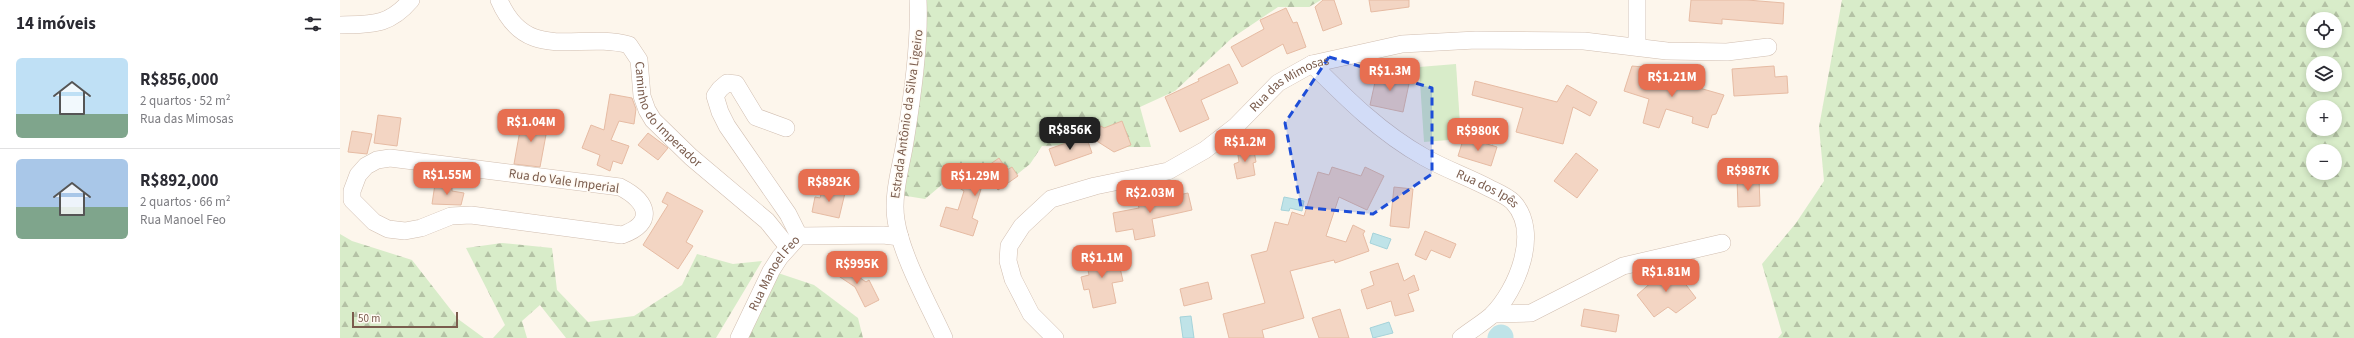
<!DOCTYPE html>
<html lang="pt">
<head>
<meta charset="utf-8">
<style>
  body { margin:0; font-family:"Source Sans 3",sans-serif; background:#f2f2f3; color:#2b2b33; height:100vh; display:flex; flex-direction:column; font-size:15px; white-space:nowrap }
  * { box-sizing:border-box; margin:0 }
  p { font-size:13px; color:#7c7c81 }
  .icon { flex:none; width:22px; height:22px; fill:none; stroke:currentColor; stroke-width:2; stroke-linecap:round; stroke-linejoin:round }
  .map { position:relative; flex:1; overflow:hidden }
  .details { display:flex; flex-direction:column; background:#fff; width:340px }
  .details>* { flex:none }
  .tools { position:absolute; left:1966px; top:12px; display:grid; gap:8px }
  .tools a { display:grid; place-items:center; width:36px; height:36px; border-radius:50%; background:#fff; box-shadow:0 2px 6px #0003; font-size:20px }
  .scale { position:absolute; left:12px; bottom:10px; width:106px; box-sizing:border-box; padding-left:4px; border:2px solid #7a5c4d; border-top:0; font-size:11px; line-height:14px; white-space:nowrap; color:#7a5c4d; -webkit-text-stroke:3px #fffaf3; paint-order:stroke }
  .price { position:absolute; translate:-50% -34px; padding:0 9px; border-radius:8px; background:#e76f51; color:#fff; font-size:13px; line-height:26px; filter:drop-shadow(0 1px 2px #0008) }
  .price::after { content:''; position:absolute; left:50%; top:24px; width:12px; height:9px; margin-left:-6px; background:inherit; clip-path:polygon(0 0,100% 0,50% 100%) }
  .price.selected { background:#222; color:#fff }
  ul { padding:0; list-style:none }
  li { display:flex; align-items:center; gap:12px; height:100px; padding:0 16px }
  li+li { border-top:1px solid #e1e1e2 }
  li span { display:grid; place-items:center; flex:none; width:112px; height:80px; border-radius:6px; color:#555 }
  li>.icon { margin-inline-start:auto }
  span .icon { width:48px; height:48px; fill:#fffc; stroke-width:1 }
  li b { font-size:17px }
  h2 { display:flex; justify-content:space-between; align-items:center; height:48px; padding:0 16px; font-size:17px }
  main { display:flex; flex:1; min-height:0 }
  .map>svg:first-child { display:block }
</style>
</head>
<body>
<main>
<section class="details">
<h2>14 imóveis<svg class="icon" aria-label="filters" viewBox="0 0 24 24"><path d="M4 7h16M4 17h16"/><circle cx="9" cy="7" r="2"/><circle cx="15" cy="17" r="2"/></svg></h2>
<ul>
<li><span style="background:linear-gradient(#bfe0f5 70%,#7fa58c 0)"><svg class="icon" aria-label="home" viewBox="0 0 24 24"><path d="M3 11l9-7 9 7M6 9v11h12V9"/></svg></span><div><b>R$856,000</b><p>2 quartos · 52 m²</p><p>Rua das Mimosas</p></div></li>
<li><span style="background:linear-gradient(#a9c7e8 60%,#7fa58c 0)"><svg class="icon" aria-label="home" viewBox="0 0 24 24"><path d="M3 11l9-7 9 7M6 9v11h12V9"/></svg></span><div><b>R$892,000</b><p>2 quartos · 66 m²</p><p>Rua Manoel Feo</p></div></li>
</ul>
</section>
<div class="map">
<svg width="2014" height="338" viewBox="0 0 2014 338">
  <defs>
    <pattern id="forest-firs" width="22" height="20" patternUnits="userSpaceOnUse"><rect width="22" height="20" fill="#d8ecc9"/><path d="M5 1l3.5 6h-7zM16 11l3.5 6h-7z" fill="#b4c2a5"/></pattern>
  </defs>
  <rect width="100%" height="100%" fill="#fdf6ec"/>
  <polygon fill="#d8ecc9" points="1116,64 1121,139 1084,142 1079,67"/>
  <g fill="url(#forest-firs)" fill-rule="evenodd">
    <polygon points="584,0 981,0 969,7 938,7 892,38 835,91 800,107 811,147 781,147 770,127 731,145 702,146 690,164 659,189 623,167 585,199 554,194"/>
    <path d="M1502,0H2014V338H1438L1442,333L1422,264L1456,223L1484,181L1479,127ZM1973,19H1995V41H1973ZM1973,63H1995V85H1973ZM1973,107H1995V129H1973ZM1973,151H1995V173H1973Z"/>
    <polygon points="0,234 12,241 72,260 118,319 144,338 0,338"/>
    <polygon points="162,243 212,248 217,290 248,322 294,316 342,285 357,254 393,264 422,261 376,338 226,338 200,305 182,321 187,338 153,338 165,325 126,248"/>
    <polygon points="438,273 474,285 518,318 523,338 407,338"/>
  </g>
  <g fill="#bfe3e8" stroke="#a5d3da">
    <polygon points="1137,129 1156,135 1153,144 1134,138"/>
    <polygon points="944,197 964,201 962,211 950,208 949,211 941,210"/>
    <polygon points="1033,233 1051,239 1047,249 1030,243"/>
    <polygon points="851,316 854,338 843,338 840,317"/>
    <polygon points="1049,322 1053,333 1033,338 1030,328"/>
  </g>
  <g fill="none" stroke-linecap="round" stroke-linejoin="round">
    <polyline stroke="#bfe3e8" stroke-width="25" points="1160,338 1161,337"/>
  </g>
  <g fill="#f3d5c3" stroke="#e6bba3">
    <polygon points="983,0 994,0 1002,24 983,31 975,7"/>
    <polygon points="1029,0 1069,0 1069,7 1031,12"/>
    <polygon points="1351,0 1407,0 1444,3 1443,24 1382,19 1382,24 1349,21"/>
    <polygon points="946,8 953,23 957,22 966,47 947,54 943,44 902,67 891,47 924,29 920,20"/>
    <polygon points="889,64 898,83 861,100 869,119 840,132 825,97 859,81 858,79"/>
    <polygon points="1292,66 1303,67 1303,72 1384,95 1376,114 1372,115 1368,128 1352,123 1353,117 1326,109 1319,128 1303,123 1309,99 1284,91"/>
    <polygon points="1434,66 1435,77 1447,76 1448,93 1394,96 1392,69"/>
    <polygon points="1037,73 1070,79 1063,112 1030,105"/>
    <polygon points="1135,81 1217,102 1227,85 1257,102 1250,116 1233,107 1223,144 1176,132 1183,108 1132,95"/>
    <polygon points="270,94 292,98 296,109 294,124 279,121 271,140 289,146 282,164 273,161 270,171 257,165 260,155 242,148 251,125 264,130"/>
    <polygon points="38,115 61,118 57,146 34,143"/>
    <polygon points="182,119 208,124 200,167 174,164"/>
    <polygon points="782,121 791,145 774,152 752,138 761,126 764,128"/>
    <polygon points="12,131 32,134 27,154 8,152"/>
    <polygon points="308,133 328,148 318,160 298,145"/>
    <polygon points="746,136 752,153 715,166 709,149"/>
    <polygon points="1124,137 1157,147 1151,166 1118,156"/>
    <polygon points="913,146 916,162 913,163 915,175 897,179 894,164 899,162 897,149"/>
    <polygon points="1236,153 1258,170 1237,198 1214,181"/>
    <polygon points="659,158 667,170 672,167 678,176 658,190 646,173 632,218 638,221 633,236 600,226 606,207 618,210 624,191 613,184 620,173 629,179"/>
    <polygon points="992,167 1021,176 1025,167 1044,176 1027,210 999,197 986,236 1006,242 1013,225 1025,231 1023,234 1029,251 995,263 994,260 950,271 964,318 922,330 924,338 889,338 883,314 925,303 911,255 927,251 935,222 948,225 952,212 964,216 978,172 989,175"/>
    <polygon points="1419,178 1420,206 1398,207 1397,179"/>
    <polygon points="95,184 112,186 112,191 124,193 121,205 92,204"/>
    <polygon points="1054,187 1073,189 1069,228 1050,226"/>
    <polygon points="483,188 505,193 499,218 472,212 475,197 480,198"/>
    <polygon points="327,192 363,211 346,242 353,246 338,269 303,245 328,205 322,202"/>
    <polygon points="848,193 852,210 812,219 815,236 795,240 793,229 776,232 773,213 799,208 796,197 808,194 810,201"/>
    <polygon points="1085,231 1116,244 1110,258 1091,250 1086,260 1075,255"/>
    <polygon points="765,253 778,259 783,281 772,283 776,303 753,308 749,289 744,290 741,277 749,275 745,257"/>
    <polygon points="497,262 526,282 529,280 539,300 525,307 515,287 491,271"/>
    <polygon points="1058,263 1064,281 1074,275 1079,290 1068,294 1074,311 1055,316 1051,301 1027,309 1021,290 1034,285 1030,272"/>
    <polygon points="1331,265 1356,298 1336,313 1328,307 1314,317 1297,295"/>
    <polygon points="868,282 872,299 844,306 840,289"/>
    <polygon points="1000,309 1009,338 979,338 972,318"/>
    <polygon points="1244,309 1279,315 1276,332 1241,326"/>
  </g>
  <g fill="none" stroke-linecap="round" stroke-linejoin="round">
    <g stroke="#d1beb0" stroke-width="18">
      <g id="minor">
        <path id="s1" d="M159,0C187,65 238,31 289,45L299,60L302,96L307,110L313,120L351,157L427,221L448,247"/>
        <path d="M578,0C580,44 572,98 565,142C561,167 552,195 556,220C561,255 589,305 604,338"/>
        <polyline points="1297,0 1297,47"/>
        <path d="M0,25C32,24 49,26 71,0"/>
        <path id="s2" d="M972,64C1007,99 1041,133 1084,157C1105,169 1128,177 1149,188C1157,192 1167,196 1173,202C1201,232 1177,290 1152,315C1143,323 1131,330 1121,338"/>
        <polyline points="446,128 416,117 396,84 387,83 380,89 375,96 380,112 387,126 448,214 459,236"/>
        <path d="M50,158L280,187C308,201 316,223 282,235L131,215L111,216L81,228L65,231L48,229L34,222L12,200V191L18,175L26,166L37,160Z"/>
        <polyline points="1153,314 1191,313 1283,266 1382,243"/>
        <path id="s3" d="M399,338L431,271L440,257L459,236L543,235L560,237"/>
        <path id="s4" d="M715,338L691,314L673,279L668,261L669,246L682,226L711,199L755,186L828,171L865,150L896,126L938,83L972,64L1062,44L1136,40L1244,41L1327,51L1387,52L1428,47"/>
      </g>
    </g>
    <use href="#minor" stroke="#fff" stroke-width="17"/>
  </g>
  <path fill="#1d4ed8" fill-opacity="0.2" stroke="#1d4ed8" stroke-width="3" stroke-dasharray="8 5" stroke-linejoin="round" d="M989,57L1092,88V174L1033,214L961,207L945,123Z"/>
  <g text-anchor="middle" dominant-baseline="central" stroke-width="3" stroke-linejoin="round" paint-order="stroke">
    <g font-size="13" fill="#7a5c4d" stroke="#fffaf3">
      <text stroke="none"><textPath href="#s4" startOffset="442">Rua das Mimosas</textPath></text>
      <text stroke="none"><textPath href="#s1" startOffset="231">Caminho do Imperador</textPath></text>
      <text transform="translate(567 114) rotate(-82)">Estrada Antônio da Silva Ligeiro</text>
      <text transform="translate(224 181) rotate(8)">Rua do Vale Imperial</text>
      <text stroke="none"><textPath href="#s2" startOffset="217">Rua dos Ipês</textPath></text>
      <text stroke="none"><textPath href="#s3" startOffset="74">Rua Manoel Feo</textPath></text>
    </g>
  </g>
</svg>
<div class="tools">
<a><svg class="icon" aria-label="locate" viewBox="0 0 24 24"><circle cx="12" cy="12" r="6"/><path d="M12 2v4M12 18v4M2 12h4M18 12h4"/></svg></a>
<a><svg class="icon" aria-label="layers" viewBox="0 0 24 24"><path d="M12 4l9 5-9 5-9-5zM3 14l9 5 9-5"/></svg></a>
<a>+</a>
<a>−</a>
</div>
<div class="scale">50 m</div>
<b class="price" style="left:1050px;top:92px">R$1.3M</b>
<b class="price" style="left:1332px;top:98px">R$1.21M</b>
<b class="price" style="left:191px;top:143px">R$1.04M</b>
<b class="price selected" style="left:730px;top:151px">R$856K</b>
<b class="price" style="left:1138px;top:152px">R$980K</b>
<b class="price" style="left:905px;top:163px">R$1.2M</b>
<b class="price" style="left:1408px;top:192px">R$987K</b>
<b class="price" style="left:107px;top:196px">R$1.55M</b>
<b class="price" style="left:635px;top:197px">R$1.29M</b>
<b class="price" style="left:489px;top:203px">R$892K</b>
<b class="price" style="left:810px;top:214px">R$2.03M</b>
<b class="price" style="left:762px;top:279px">R$1.1M</b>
<b class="price" style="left:517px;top:285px">R$995K</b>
<b class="price" style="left:1326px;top:293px">R$1.81M</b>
</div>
</main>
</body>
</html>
